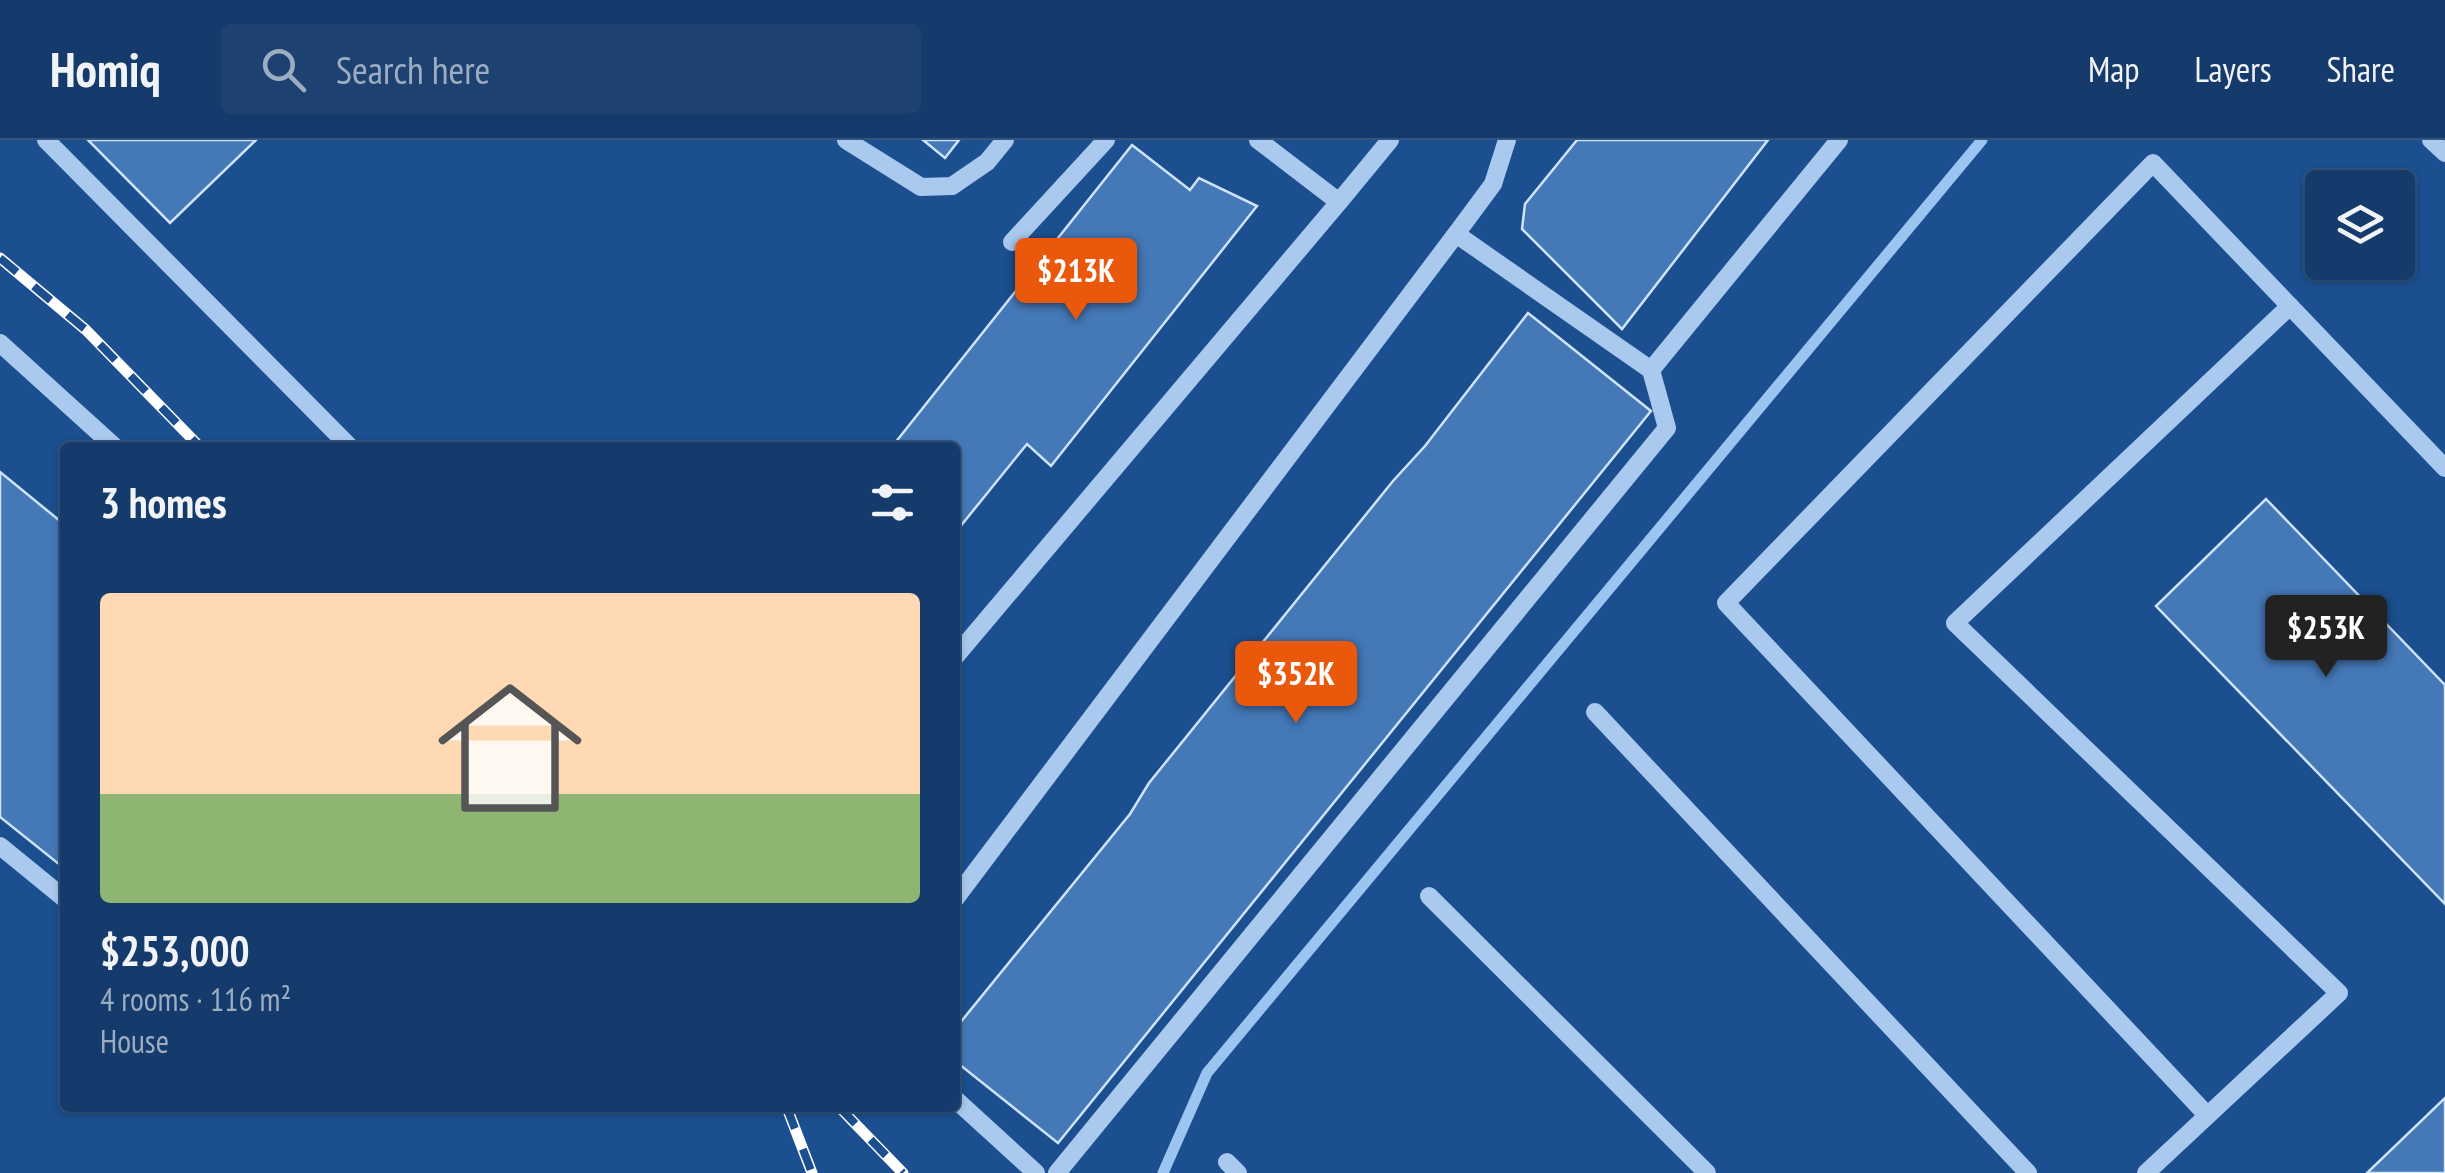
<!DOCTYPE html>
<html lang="en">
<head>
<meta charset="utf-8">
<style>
  body { margin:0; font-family:"PT Sans Narrow",sans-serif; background:#1d4271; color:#f1f3f6; height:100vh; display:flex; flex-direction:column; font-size:38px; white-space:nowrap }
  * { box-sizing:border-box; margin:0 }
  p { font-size:32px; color:#9dadc1 }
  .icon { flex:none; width:55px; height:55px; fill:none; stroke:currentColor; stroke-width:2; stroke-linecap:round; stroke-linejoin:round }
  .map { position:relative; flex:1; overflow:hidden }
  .side { position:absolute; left:60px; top:302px; width:900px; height:670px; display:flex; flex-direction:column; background:#143b6b; border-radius:10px; box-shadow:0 2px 8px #0004,0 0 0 2px #33557e }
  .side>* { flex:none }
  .controls { position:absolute; left:2305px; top:30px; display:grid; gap:20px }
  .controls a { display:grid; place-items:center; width:110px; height:110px; border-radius:10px; background:#143b6b; box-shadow:0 2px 8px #0004,0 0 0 2px #33557e; font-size:50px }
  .price { position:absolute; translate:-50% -85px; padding:0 22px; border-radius:10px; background:#ea580c; color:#fff; font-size:32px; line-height:65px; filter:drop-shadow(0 2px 5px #0008) }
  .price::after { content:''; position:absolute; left:50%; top:60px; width:30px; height:22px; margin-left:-15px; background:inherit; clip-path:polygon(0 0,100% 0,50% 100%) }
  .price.active { background:#222; color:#fff }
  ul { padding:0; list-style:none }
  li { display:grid; align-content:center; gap:20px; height:530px; padding:0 40px }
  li+li { border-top:2px solid #33557e }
  li span { display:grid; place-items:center; height:310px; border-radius:10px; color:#555 }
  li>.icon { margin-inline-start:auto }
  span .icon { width:180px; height:180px; fill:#fffc; stroke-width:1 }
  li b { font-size:42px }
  h2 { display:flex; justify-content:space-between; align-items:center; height:120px; padding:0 40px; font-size:42px }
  header { display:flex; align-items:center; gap:60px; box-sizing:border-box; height:140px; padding:0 50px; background:#143b6b; border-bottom:2px solid #33557e }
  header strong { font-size:48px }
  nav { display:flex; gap:55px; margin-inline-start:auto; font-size:35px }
  .search { width:700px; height:90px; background:#1d4271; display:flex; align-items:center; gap:25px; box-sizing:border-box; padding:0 35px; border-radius:10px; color:#9dadc1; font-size:38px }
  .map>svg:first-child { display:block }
</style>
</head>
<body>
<header>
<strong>Homiq</strong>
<div class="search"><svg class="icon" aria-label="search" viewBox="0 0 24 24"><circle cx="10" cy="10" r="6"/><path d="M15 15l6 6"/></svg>Search here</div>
<nav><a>Map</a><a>Layers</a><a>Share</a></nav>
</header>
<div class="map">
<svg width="2445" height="1033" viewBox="0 0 2445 1033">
  <rect width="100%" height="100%" fill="#1b4f8f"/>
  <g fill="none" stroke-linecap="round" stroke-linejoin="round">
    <polyline stroke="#9cc4f0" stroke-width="11" points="1163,1033 1207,933 1982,0"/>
  </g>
  <g fill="#4478b7" stroke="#cfe3fa" stroke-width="2.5">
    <polygon points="88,0 256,0 170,83"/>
    <polygon points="923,0 959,0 945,18"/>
    <polygon points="1577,0 1768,0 1622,189 1522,89 1525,64"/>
    <polygon points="1132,5 1190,50 1199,38 1257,66 1051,326 1027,304 955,393 955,308 891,308"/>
    <polygon points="1528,173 1651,271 1058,1003 955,921 955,889 1130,674 1149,643 1393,341 1425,306"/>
    <polygon points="0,332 65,385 65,729 0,677"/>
    <polygon points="2266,359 2445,545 2445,764 2156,466"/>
    <polygon points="2445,958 2445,1033 2367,1033"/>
  </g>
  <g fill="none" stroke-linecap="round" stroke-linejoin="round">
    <g stroke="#a9c9ee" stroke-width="18">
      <polyline points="46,0 351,308"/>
      <polyline points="846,0 921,47 952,46 987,22 1005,0"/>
      <polyline points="1258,0 1339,62 1390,0"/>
      <polyline points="1507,0 1493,44 1456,94 1651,230 1839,0"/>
      <polyline points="2431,0 2445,13"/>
      <polyline points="1012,102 1106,0"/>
      <polyline points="0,203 116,308"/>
      <polyline points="955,517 1339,62"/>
      <polyline points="1595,572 2028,1033"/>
      <polyline points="0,706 65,759"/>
      <polyline points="1429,756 1707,1033"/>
      <polyline points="955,759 1456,94"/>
      <polyline points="955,959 1036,1033"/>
      <polyline points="2207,975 1726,463 2153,23 2445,328"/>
      <polyline points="1227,1022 1238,1033"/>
      <polyline points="1057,1033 1667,288 1651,230"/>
      <polyline points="2146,1033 2339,853 1955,483 2290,166"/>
    </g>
    <g stroke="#fff" stroke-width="11">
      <g id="rail">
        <polyline points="0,118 86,190 201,308"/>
        <polyline points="787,968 812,1033"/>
        <polyline points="840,968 903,1033"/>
      </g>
    </g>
    <use href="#rail" stroke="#1b4f8f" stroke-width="8" stroke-dasharray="22" stroke-linecap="butt"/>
  </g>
</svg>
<div class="controls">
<a><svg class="icon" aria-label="layers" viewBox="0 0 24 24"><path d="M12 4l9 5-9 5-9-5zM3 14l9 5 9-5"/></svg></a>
</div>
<b class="price" style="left:1076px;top:183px">$213K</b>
<b class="price active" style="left:2326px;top:540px">$253K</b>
<b class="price" style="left:1296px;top:586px">$352K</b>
<section class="side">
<h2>3 homes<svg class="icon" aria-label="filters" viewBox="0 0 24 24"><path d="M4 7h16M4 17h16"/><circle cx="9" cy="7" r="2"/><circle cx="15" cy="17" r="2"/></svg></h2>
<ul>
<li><span style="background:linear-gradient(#ffd9b3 65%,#8fb573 0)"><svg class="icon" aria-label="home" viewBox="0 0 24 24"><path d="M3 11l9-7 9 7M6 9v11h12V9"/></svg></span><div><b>$253,000</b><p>4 rooms · 116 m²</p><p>House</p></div></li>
</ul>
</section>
</div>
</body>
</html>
